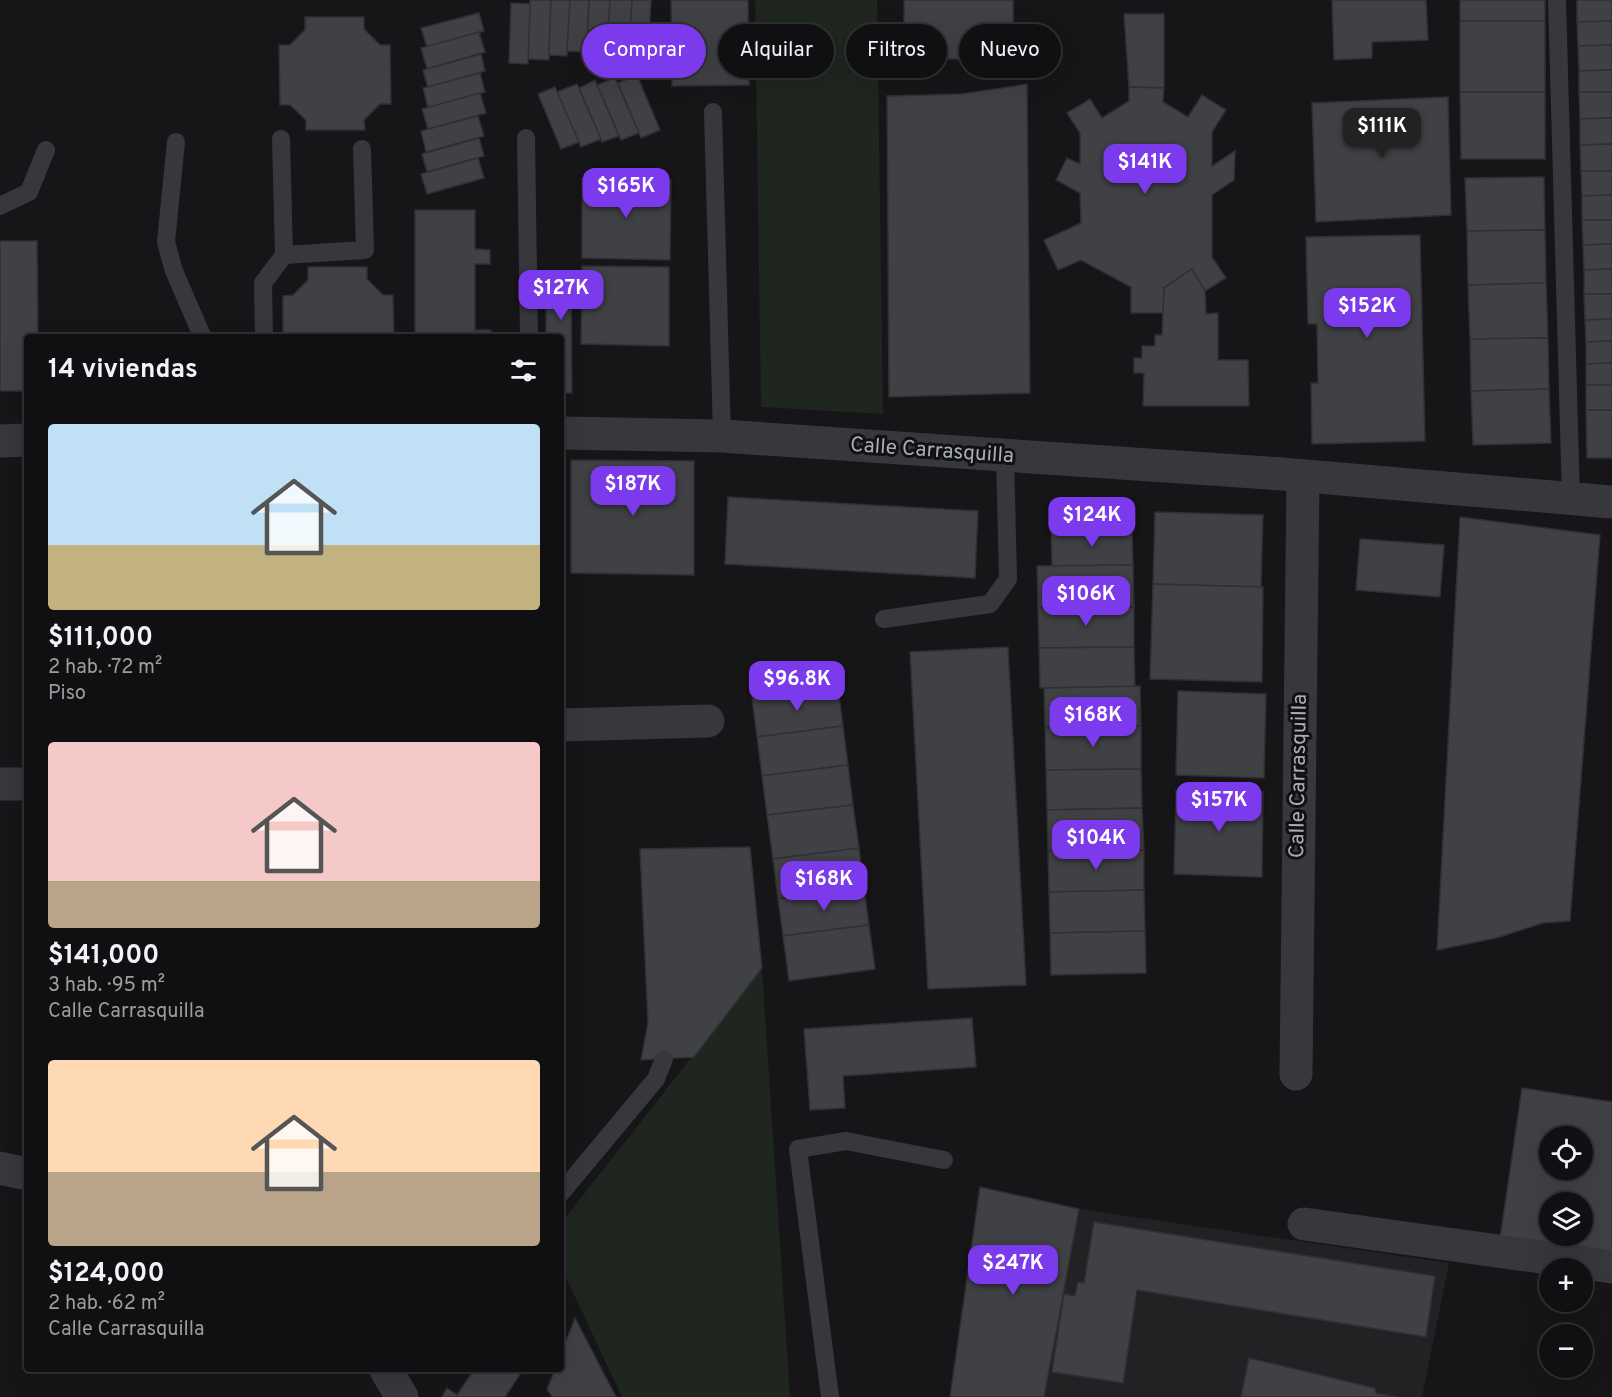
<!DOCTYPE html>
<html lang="es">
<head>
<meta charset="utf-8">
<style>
  body { margin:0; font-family:Overpass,sans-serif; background:#1e1e20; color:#f1f3f6; height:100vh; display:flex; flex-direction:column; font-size:22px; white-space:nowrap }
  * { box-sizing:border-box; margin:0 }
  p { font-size:20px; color:#9c9d9f }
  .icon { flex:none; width:33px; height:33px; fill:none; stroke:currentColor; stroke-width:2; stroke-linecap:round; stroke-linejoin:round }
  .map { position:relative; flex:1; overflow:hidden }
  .sheet { position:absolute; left:24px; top:334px; width:540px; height:1038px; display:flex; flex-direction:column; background:#101012; border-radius:6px; box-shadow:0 6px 24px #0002,0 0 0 2px #303032 }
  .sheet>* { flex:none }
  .hud { position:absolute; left:582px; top:24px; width:570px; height:54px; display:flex; gap:12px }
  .controls { position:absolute; left:1539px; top:1126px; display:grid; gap:12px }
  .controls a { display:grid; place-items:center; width:54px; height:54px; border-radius:50%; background:#101012; box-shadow:0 6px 24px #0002,0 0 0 2px #303032; font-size:30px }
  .price { position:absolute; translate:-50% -51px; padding:0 14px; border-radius:12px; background:#7c3aed; color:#fff; font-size:20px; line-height:39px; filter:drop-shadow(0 2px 3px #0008) }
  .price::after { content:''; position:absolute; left:50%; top:36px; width:18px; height:14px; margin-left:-9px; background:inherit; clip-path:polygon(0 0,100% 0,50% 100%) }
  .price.active { background:#222; color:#fff }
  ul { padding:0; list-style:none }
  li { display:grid; align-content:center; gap:12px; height:318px; padding:0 24px }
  li span { display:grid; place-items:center; height:186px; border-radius:6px; color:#555 }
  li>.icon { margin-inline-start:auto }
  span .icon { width:108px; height:108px; fill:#fffc; stroke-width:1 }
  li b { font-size:26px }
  h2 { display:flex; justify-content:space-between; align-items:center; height:72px; padding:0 24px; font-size:26px }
  .tag { padding:0 21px; border-radius:27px; background:#101012; box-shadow:0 6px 24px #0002,0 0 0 2px #303032; font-size:21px; line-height:54px }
  .tag.active { background:#7c3aed; color:#fff }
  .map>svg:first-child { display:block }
</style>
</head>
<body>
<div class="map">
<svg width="1612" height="1397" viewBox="0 0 1612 1397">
  <rect width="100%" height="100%" fill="#161618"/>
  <polygon fill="#222225" points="1079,1209 1449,1263 1422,1397 1044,1397"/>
  <g fill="#1e261f">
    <polygon points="755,0 877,0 883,414 761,407"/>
    <polygon points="762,968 790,1397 622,1397 561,1267 561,1223"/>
  </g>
  <g fill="#404145" stroke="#303034" stroke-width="1.5" fill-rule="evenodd">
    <polygon points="530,0 551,0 549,60 528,59"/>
    <polygon points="551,0 570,0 567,56 549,55"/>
    <polygon points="570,0 589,0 587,52 567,51"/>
    <polygon points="589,0 610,0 608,47 587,46"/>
    <polygon points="610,0 632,0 630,40 608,39"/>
    <polygon points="632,0 651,0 649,36 630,35"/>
    <polygon points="671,0 748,0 749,85 672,86"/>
    <polygon points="904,0 1013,0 1014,59 943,59 944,46 904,46"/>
    <polygon points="1332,0 1426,0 1428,40 1372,42 1372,58 1334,60"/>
    <rect x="1460" y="0" width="85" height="21"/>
    <polygon points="1577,0 1612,0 1612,21 1577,22"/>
    <polygon points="511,3 530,4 528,64 509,63"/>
    <polygon points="479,13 484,31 427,47 421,28"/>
    <polygon points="1124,14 1164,14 1164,88 1129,87"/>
    <polygon points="305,17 364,17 364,29 380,45 390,45 391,104 380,104 364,120 365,130 306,130 306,120 290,105 280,105 279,45 290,45 305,30"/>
    <rect x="1460" y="21" width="85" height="71"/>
    <polygon points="1612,21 1612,45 1578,46 1577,22"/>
    <polygon points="479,32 485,52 427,69 421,48"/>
    <polygon points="1612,45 1612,70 1579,71 1578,46"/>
    <polygon points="481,54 485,71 428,88 423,70"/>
    <polygon points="1612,70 1612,92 1579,92 1579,71"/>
    <polygon points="480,73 485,92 428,108 423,88"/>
    <polygon points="637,75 660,130 641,138 618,83"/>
    <polygon points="615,78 639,133 621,140 597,85"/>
    <polygon points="595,80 619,136 602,142 579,88"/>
    <polygon points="577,84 601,139 581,147 557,92"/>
    <polygon points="1027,84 1030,393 889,397 887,96 962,94"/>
    <polygon points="555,87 579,142 561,149 538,94"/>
    <polygon points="1129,87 1164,88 1163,102 1188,117 1202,95 1226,110 1212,132 1212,166 1235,151 1234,180 1212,195 1212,257 1226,278 1205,291 1192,269 1164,288 1163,313 1131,313 1131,287 1081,260 1058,270 1044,240 1081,223 1080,193 1056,180 1067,158 1080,164 1080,133 1067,113 1090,99 1102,118 1129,101"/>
    <polygon points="1460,92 1545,92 1545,159 1461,159"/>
    <polygon points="1579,92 1612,92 1612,118 1580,119"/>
    <polygon points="480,93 486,113 428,129 422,109"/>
    <polygon points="1448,97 1451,215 1316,222 1312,103"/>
    <polygon points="478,116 484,136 426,152 421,131"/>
    <polygon points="1612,118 1612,144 1580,145 1580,119"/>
    <polygon points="479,138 484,156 427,172 422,154"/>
    <polygon points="1612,144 1612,171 1581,171 1580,145"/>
    <polygon points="478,158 484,178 427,194 421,174"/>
    <polygon points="1581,171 1612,171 1612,195 1582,196"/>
    <polygon points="1544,177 1545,230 1467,231 1465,178"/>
    <polygon points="582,179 671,180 670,260 582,258"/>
    <polygon points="1612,195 1612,220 1582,220 1582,196"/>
    <polygon points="415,210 475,210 475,249 490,250 490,264 475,264 475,330 491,330 491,338 415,338"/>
    <polygon points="1582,220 1612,220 1612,244 1583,245"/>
    <polygon points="1545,230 1546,283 1468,285 1467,231"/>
    <polygon points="1420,235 1425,441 1312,444 1311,383 1318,383 1317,324 1308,324 1306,237"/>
    <polygon points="0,241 37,241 38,338 27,338 27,391 0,391"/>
    <polygon points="1612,244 1612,269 1584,270 1583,245"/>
    <polygon points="582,266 669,267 669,346 581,344"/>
    <polygon points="308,267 367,267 367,279 383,295 393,295 394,338 283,338 283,296 293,295 308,280"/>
    <polygon points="1192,269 1205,291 1206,314 1218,313 1218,360 1248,360 1249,406 1143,406 1144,373 1134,373 1134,358 1142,358 1142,346 1155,346 1155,335 1162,335 1164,288"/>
    <polygon points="1612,269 1612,294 1584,294 1584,270"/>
    <polygon points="546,272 571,272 572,393 561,393 561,338 546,338"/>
    <polygon points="1546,283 1548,338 1470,339 1468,285"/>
    <polygon points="1584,294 1612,294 1612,319 1585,320"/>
    <polygon points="1612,319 1612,341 1586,342 1585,320"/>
    <polygon points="1548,338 1549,389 1471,391 1470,339"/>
    <polygon points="1612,341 1612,363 1586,364 1586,342"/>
    <polygon points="1612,363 1612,385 1586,385 1586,364"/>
    <rect x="1586" y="385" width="26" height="25"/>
    <polygon points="1549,389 1551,443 1473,445 1471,391"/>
    <polygon points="1586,410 1612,410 1612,458 1587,458"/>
    <polygon points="571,460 694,461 694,575 571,573"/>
    <polygon points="728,497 978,511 975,578 725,564"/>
    <polygon points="1155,512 1263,515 1261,587 1153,584"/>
    <polygon points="1460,517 1600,535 1570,921 1543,923 1496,938 1437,950"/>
    <polygon points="1132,530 1133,565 1052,566 1051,531"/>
    <polygon points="1360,539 1444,545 1440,597 1356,590"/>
    <polygon points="1133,565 1134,607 1038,608 1037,566"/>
    <polygon points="1153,584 1263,587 1262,682 1150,679"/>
    <polygon points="1134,607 1134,647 1039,648 1038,608"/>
    <polygon points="1008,647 1026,985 928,989 910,652"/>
    <polygon points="1134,647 1135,687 1040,688 1039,648"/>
    <polygon points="1140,686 1141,726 1045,728 1044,688"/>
    <polygon points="838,688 843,726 757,737 752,698"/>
    <polygon points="1178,691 1266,694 1264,778 1176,775"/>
    <polygon points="843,726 848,765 762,776 757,737"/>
    <polygon points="1141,726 1141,769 1046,770 1045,728"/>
    <polygon points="848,765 853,805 767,815 762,776"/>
    <polygon points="1141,769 1142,808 1047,810 1046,770"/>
    <polygon points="1176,790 1263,792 1262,877 1174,874"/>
    <polygon points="853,805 859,848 773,859 767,815"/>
    <polygon points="1142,808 1144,850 1048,851 1047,810"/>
    <polygon points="750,847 762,968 694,1057 641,1060 648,1023 640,849"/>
    <polygon points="859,848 864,888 778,899 773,859"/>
    <polygon points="1144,850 1144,890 1049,892 1048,851"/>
    <polygon points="864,888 869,925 783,936 778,899"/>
    <polygon points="1144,890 1145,931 1050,933 1049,892"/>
    <polygon points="869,925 875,969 789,981 783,936"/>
    <polygon points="1145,931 1146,973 1051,975 1050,933"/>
    <polygon points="972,1018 976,1067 843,1076 845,1108 810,1110 804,1029"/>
    <path d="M1522,1088L1612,1102V1257L1500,1239ZM1550,1137H1582V1170H1550ZM1550,1203H1582V1236H1550Z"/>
    <polygon points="980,1187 1079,1209 1044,1397 950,1397"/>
    <polygon points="1094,1222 1435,1276 1426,1337 1137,1290 1123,1383 1052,1372 1064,1294 1075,1296 1078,1282 1084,1283"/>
    <polygon points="575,1318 616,1397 552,1397 547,1389 555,1370 561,1370 561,1354"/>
    <polygon points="1249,1358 1375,1388 1376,1393 1396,1397 1241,1397"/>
    <polygon points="474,1370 523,1370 505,1397 442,1397 447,1388 457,1395"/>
  </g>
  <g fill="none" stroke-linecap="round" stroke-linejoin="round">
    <g stroke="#37383d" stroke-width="18">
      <polyline points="1557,0 1571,499"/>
      <polyline points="713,112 722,436"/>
      <polyline points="526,138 529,338"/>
      <polyline points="176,142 166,242 174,271 203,338"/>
      <polyline points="0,206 29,192 46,150"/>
      <polyline points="284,255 365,250 362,149"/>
      <polyline points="264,338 263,283 284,255 281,139"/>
      <polyline points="884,619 990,604 1008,579 1005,456"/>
      <polyline points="561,1193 656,1079 664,1059"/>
      <polyline points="830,1397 798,1149 846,1141 944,1160"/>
    </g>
    <g stroke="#37383d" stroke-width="33">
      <polyline points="561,433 722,436 1282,474 1612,502"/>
      <polyline points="0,441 27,440"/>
      <polyline points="561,725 708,721"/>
      <polyline points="0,784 27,784"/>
      <polyline points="1296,1074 1303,478"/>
      <polyline points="0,1168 27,1174"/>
      <polyline points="1304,1224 1612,1267"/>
      <polyline points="386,1370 402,1397"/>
    </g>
  </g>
  <g text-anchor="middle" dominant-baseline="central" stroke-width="6" stroke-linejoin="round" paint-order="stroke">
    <g font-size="21" fill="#a8adb8" stroke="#111113">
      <text transform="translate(932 451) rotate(4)">Calle Carrasquilla</text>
      <text transform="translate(1299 776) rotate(-89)">Calle Carrasquilla</text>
    </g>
  </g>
</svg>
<div class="controls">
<a><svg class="icon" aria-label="locate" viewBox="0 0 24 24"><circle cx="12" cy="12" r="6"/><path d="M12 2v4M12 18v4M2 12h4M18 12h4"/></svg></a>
<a><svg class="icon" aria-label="layers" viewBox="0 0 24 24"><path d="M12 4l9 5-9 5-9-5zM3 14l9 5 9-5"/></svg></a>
<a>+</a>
<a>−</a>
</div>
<b class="price active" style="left:1382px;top:159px">$111K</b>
<b class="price" style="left:1145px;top:195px">$141K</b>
<b class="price" style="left:626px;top:219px">$165K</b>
<b class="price" style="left:561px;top:321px">$127K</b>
<b class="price" style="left:1367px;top:339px">$152K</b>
<b class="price" style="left:633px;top:517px">$187K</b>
<b class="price" style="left:1092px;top:548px">$124K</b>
<b class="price" style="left:1086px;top:627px">$106K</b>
<b class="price" style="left:797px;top:712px">$96.8K</b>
<b class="price" style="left:1093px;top:748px">$168K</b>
<b class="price" style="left:1219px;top:833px">$157K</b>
<b class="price" style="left:1096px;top:871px">$104K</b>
<b class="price" style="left:824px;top:912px">$168K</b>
<b class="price" style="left:1013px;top:1296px">$247K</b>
<div class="hud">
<a class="tag active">Comprar</a>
<a class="tag">Alquilar</a>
<a class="tag">Filtros</a>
<a class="tag">Nuevo</a>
</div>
<section class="sheet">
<h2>14 viviendas<svg class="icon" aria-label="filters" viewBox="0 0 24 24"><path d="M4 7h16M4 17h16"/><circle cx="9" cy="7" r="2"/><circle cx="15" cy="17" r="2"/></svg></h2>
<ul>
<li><span style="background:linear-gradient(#bfe0f5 65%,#c2b280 0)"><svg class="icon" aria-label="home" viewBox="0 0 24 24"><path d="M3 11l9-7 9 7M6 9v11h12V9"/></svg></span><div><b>$111,000</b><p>2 hab. · 72 m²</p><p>Piso</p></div></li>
<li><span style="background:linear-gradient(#f6c9c9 75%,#b9a48a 0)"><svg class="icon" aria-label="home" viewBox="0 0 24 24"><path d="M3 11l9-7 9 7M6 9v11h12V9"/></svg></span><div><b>$141,000</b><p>3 hab. · 95 m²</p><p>Calle Carrasquilla</p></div></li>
<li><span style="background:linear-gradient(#ffd9b3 60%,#b9a48a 0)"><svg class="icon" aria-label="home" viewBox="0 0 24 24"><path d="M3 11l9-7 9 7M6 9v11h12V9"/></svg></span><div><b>$124,000</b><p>2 hab. · 62 m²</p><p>Calle Carrasquilla</p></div></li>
</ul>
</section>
</div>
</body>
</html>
